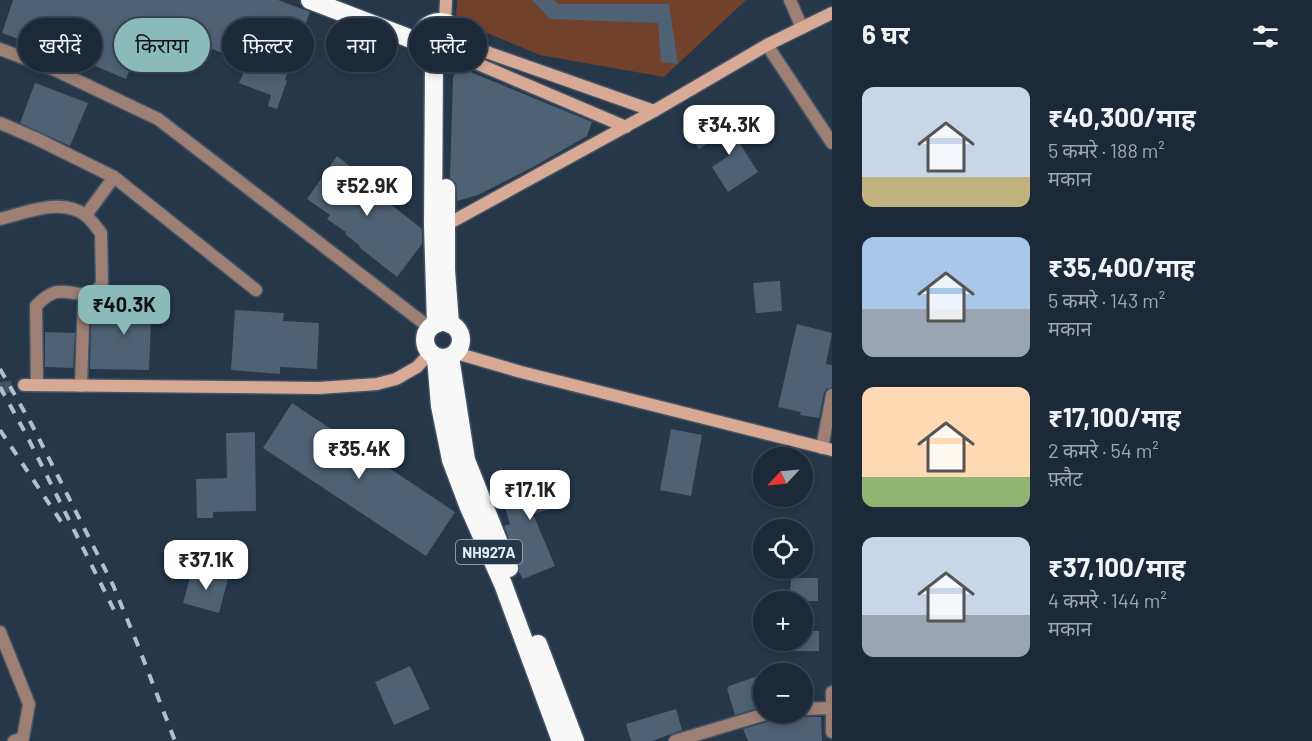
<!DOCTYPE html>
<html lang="hi">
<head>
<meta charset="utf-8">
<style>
  body { margin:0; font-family:Barlow,"Noto Sans Devanagari",sans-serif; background:#293543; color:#f1f3f6; height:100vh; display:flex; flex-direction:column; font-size:22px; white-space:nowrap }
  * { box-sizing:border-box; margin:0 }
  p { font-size:20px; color:#a0a6ae }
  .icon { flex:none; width:33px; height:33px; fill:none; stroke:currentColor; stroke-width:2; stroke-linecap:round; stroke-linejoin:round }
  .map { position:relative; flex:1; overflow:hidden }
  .drawer { display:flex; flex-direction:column; background:#1c2938; width:480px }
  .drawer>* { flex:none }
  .top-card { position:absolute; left:18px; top:18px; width:570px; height:54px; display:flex; gap:12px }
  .needle { width:39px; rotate:244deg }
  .fabs { position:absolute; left:753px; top:447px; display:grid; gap:12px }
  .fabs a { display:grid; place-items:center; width:60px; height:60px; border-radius:50%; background:#1c2938; box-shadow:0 3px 9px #0003,0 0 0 2px #3a4553; font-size:30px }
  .price { position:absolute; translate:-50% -51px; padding:0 14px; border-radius:12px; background:#fff; color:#222; font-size:20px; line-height:39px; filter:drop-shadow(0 2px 3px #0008) }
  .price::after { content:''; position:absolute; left:50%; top:36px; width:18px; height:14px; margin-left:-9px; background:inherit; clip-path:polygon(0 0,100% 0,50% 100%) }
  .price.selected { background:#8bbbb9; color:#111 }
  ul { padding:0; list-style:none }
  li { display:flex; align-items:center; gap:18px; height:150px; padding:0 30px }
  li span { display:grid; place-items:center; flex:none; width:168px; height:120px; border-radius:12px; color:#555 }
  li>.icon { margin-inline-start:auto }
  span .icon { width:72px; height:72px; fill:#fffc; stroke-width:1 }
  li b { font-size:26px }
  h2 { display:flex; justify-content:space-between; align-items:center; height:72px; padding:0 30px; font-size:26px }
  .chip { padding:0 21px; border-radius:27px; background:#1c2938; box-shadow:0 3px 9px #0003,0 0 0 2px #3a4553; font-size:21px; line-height:54px }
  .chip.selected { background:#8bbbb9; color:#111 }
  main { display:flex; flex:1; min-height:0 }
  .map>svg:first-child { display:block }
</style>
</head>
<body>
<main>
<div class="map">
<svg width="832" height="741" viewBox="0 0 832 741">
  <rect width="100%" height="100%" fill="#26374a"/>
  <polygon fill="#71412c" points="457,0 746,0 664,77 540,55 456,20"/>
  <g fill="#4e6175">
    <polygon points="13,0 278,0 310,12 285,80 287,81 277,109 268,106 271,95 239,83 244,71 236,68 239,60 148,23 126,79 57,50 56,53 2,33"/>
    <polygon points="532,0 555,0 558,4 669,4 678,64 661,62 658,23 550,19"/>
    <polygon points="463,69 592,122 587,136 533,167 478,195 457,201 456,183 450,178 453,78 455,72"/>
    <polygon points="35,83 88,103 70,146 20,123"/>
    <polygon points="724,119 758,172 728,192 712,167 730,155 718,137 699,149 693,140"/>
    <polygon points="337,156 376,187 374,191 422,229 422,244 397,277 359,247 360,246 345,234 346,232 327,219 330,215 307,199"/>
    <polygon points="780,281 782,311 756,313 753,283"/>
    <polygon points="126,289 152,290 149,370 90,369 91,319 125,320"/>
    <polygon points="235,310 284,313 283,321 319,323 317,369 280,367 280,374 231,370"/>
    <polygon points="797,324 832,333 826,364 832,365 832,387 826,389 824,393 819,418 800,415 801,412 778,407"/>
    <polygon points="45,332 75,333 73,368 45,367"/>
    <polygon points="292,403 455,512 426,556 263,448"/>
    <polygon points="671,429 702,435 691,496 660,490"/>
    <polygon points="255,432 256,511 213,512 213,518 197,518 196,479 227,478 226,433"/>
    <polygon points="523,476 526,486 557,476 566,504 533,514 555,566 523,579 519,572 519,564 504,526 510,524 498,484"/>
    <polygon points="192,570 228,579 219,613 183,603"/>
    <polygon points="791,578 818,578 818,601 790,601"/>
    <polygon points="802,631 819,631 819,651 790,651 790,640 802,640"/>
    <polygon points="410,666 430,709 394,725 375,682"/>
    <polygon points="764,674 764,706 735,715 727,689 729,686"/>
    <polygon points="676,709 682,730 652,741 631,741 626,724"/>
    <polygon points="779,717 821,717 822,741 748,741 743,729 774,720"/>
  </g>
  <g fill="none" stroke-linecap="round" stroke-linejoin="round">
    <polyline stroke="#425264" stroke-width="12" stroke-dasharray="12 6" stroke-linecap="butt" points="0,388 24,385"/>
    <g stroke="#445466" stroke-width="15">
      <g id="street">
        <polyline points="790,0 802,28"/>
        <polyline points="767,45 832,143"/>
        <polyline points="0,49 53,69 158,119 430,328"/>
        <polyline points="0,123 35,138 114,177 256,290"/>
        <polyline points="86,215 114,177"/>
        <path d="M0,219C25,213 61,197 85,215C91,219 96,227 101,233L102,285L91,295C64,294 58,283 36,306L37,385"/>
        <polyline points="81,386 84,295"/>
        <polyline points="822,448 832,395"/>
        <polyline points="0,632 29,704 23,738 14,741"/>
        <polyline points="832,692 832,732"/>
        <polyline points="802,709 831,708"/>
        <polyline points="675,741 772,712"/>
      </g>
    </g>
    <g stroke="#445466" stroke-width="15">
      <g id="secondary">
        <polyline points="445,22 446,0"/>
        <polyline points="461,43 654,111"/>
        <polyline points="457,55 626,127"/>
        <polyline points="446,225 654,111 767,45 832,13"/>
        <polyline points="456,353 521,372 832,450"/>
        <polyline points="24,385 319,388 377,384 396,379 417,367 430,353"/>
      </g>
    </g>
    <g stroke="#445466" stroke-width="21">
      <g id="highway">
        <polyline points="310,0 419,42"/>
        <circle cx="440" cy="43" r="21"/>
        <polyline points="434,62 433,225 436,324"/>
        <polyline points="446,188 446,270 450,324"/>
        <circle cx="443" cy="340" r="18"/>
        <polyline points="450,357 466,460 509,568"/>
        <polyline points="436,358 440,406 451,460 468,505 503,584 561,741"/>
        <polyline points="538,644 575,741"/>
      </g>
    </g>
    <use href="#street" stroke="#9d7f73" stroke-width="12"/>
    <use href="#secondary" stroke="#d8a995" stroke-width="12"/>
    <use href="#highway" stroke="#f8f8f8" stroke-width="18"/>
    <g stroke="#b2bfcd" stroke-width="4" stroke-dasharray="10 10" stroke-linecap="butt">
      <polyline points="0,369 32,425 113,585 137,643 175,741"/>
      <polyline points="0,387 27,436 114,610"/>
      <polyline points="0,430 62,523"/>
    </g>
  </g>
  <g text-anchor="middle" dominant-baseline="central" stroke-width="6" stroke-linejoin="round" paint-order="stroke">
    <rect fill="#26374a" stroke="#a9b6c4" stroke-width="1.5" x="456" y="540" width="66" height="24" rx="4.5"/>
    <g font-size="15" font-weight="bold" fill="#e1ecf8">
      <text x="489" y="552">NH927A</text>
    </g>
  </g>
</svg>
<div class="fabs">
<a><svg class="needle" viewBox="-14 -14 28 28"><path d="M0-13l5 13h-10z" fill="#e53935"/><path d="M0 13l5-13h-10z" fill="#a0a6ae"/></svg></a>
<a><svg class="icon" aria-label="locate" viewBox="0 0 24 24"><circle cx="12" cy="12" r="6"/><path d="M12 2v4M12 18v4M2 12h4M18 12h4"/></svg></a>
<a>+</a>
<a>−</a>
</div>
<b class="price" style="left:729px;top:156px">₹34.3K</b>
<b class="price" style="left:367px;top:217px">₹52.9K</b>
<b class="price selected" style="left:124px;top:336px">₹40.3K</b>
<b class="price" style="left:359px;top:480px">₹35.4K</b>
<b class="price" style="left:530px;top:521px">₹17.1K</b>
<b class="price" style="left:206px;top:591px">₹37.1K</b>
<div class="top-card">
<a class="chip">खरीदें</a>
<a class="chip selected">किराया</a>
<a class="chip">फ़िल्टर</a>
<a class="chip">नया</a>
<a class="chip">फ़्लैट</a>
</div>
</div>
<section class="drawer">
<h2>6 घर<svg class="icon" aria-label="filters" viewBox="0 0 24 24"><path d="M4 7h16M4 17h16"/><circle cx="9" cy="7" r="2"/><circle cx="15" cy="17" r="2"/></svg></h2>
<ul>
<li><span style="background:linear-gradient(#c9d6e8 75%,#c2b280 0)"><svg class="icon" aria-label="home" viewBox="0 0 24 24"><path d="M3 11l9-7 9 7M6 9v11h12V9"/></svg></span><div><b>₹40,300/माह</b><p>5 कमरे · 188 m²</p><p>मकान</p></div></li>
<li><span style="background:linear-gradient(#a9c7e8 60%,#9aa5b1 0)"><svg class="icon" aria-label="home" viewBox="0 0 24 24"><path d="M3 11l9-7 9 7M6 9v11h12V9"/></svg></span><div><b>₹35,400/माह</b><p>5 कमरे · 143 m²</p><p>मकान</p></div></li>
<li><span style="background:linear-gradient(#ffd9b3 75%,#8fb573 0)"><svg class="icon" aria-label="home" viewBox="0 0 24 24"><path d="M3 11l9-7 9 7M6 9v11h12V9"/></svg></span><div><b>₹17,100/माह</b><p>2 कमरे · 54 m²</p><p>फ़्लैट</p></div></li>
<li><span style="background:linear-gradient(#c9d6e8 65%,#9aa5b1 0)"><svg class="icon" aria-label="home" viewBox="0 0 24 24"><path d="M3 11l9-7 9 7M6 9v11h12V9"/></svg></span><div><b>₹37,100/माह</b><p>4 कमरे · 144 m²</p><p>मकान</p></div></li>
</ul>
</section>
</main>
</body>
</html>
